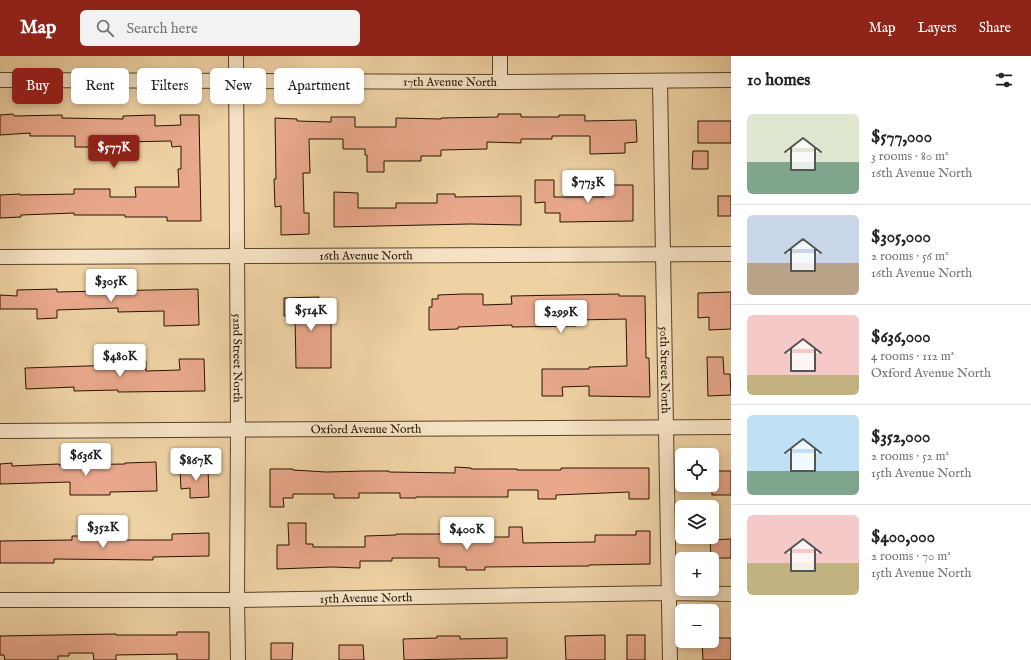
<!DOCTYPE html>
<html lang="en">
<head>
<meta charset="utf-8">
<style>
  body { margin:0; font-family:"IM FELL English",serif; background:#f2f2f2; color:#222; height:100vh; display:flex; flex-direction:column; font-size:15px; white-space:nowrap }
  * { box-sizing:border-box; margin:0 }
  p { font-size:13px; color:#767676 }
  .icon { flex:none; width:22px; height:22px; fill:none; stroke:currentColor; stroke-width:2; stroke-linecap:round; stroke-linejoin:round }
  .map { position:relative; flex:1; overflow:hidden }
  .panel { display:flex; flex-direction:column; background:#fff; width:300px }
  .panel>* { flex:none }
  .banner { position:absolute; left:12px; top:12px; width:380px; height:36px; display:flex; gap:8px }
  .fabs { position:absolute; left:675px; top:392px; display:grid; gap:8px }
  .fabs a { display:grid; place-items:center; width:44px; height:44px; border-radius:6px; background:#fff; box-shadow:0 2px 6px #0003; font-size:20px }
  .price { position:absolute; translate:-50% -34px; padding:0 9px; border-radius:4px; background:#fff; color:#222; font-size:13px; line-height:26px; filter:drop-shadow(0 1px 2px #0008) }
  .price::after { content:''; position:absolute; left:50%; top:24px; width:12px; height:9px; margin-left:-6px; background:inherit; clip-path:polygon(0 0,100% 0,50% 100%) }
  .price.selected { background:#8f2418; color:#fff }
  ul { padding:0; list-style:none }
  li { display:flex; align-items:center; gap:12px; height:100px; padding:0 16px }
  li+li { border-top:1px solid #e0e0e0 }
  li span { display:grid; place-items:center; flex:none; width:112px; height:80px; border-radius:6px; color:#555 }
  li>.icon { margin-inline-start:auto }
  span .icon { width:48px; height:48px; fill:#fffc; stroke-width:1 }
  li b { font-size:17px }
  h2 { display:flex; justify-content:space-between; align-items:center; height:48px; padding:0 16px; font-size:17px }
  .chip { padding:0 14px; border-radius:6px; background:#fff; box-shadow:0 2px 6px #0003; font-size:14px; line-height:36px }
  .chip.selected { background:#8f2418; color:#fff }
  header { display:flex; align-items:center; gap:24px; box-sizing:border-box; height:56px; padding:0 20px; background:#8f2418; color:#fff }
  header strong { font-size:19px }
  nav { display:flex; gap:22px; margin-inline-start:auto; font-size:14px }
  .search { width:280px; height:36px; background:#f2f2f2; display:flex; align-items:center; gap:10px; box-sizing:border-box; padding:0 14px; border-radius:6px; color:#767676; font-size:15px }
  main { display:flex; flex:1; min-height:0 }
  .map>svg:first-child { display:block }
</style>
</head>
<body>
<header>
<strong>Map</strong>
<div class="search"><svg class="icon" aria-label="search" viewBox="0 0 24 24"><circle cx="10" cy="10" r="6"/><path d="M15 15l6 6"/></svg>Search here</div>
<nav><a>Map</a><a>Layers</a><a>Share</a></nav>
</header>
<main>
<div class="map">
<svg width="731" height="604" viewBox="0 0 731 604">
  <rect width="100%" height="100%" fill="#efd2a4"/>
  <filter id="stains"><feTurbulence type="fractalNoise" baseFrequency=".005" numOctaves="4"/><feColorMatrix values="0 0 0 0 .2 0 0 0 0 .09 0 0 0 0 .02 0 0 0 .5 -.17"/></filter>
  <radialGradient id="worn" r=".72"><stop offset=".6" stop-color="#630" stop-opacity="0"/><stop offset="1" stop-color="#630" stop-opacity=".3"/></radialGradient>
  <g fill="#e9a88c" stroke="#261300">
    <polygon points="13,58 14,60 62,59 62,62 123,63 123,60 155,59 155,70 181,69 180,59 199,59 201,165 167,165 167,161 125,161 125,159 74,159 74,157 21,159 21,161 0,162 0,139 20,138 20,139 74,138 74,133 110,133 110,141 136,141 135,131 179,131 178,113 181,113 181,90 172,91 171,85 123,86 123,82 97,81 97,91 75,91 75,80 30,80 30,77 0,79 0,59"/>
    <polygon points="498,58 521,58 521,61 559,61 559,59 585,59 585,65 636,64 637,86 625,87 625,97 590,98 590,80 552,80 552,83 521,83 521,87 487,86 487,93 441,94 441,100 421,100 421,105 384,105 384,116 367,116 367,99 365,99 365,93 343,93 343,83 309,83 310,117 303,117 304,157 309,157 309,178 281,179 281,150 275,151 274,123 276,123 275,62 297,63 297,65 331,66 331,61 355,61 355,71 396,71 396,62 441,63 441,62 498,61"/>
    <rect x="698" y="65" width="33" height="22"/>
    <polygon points="693,95 708,95 708,113 692,113"/>
    <polygon points="535,124 554,124 554,141 604,141 604,129 633,129 633,165 560,166 560,157 545,157 545,146 535,147"/>
    <polygon points="334,136 358,137 358,152 396,152 396,147 437,147 437,138 455,138 455,141 521,140 521,169 470,168 334,171"/>
    <rect x="718" y="140" width="13" height="20"/>
    <polygon points="57,233 57,236 198,233 199,269 164,270 164,255 118,256 118,252 57,254 57,262 37,263 37,253 0,253 0,239 17,240 17,234"/>
    <polygon points="731,236 731,273 709,274 709,261 698,262 698,237"/>
    <polygon points="463,238 483,238 483,249 512,248 511,240 619,238 619,240 645,240 646,302 649,302 650,341 589,340 589,330 562,331 563,340 542,340 542,313 589,313 589,311 627,310 626,263 576,264 576,270 512,271 512,269 458,271 458,273 429,274 429,251 432,251 432,243 438,243 438,239"/>
    <polygon points="319,241 319,250 331,250 331,312 296,312 295,260 284,260 284,242"/>
    <polygon points="707,301 723,301 724,318 730,318 731,339 708,340"/>
    <polygon points="179,303 204,303 205,335 118,336 118,334 74,335 74,331 26,333 25,312 118,309 118,306 146,305 146,315 180,314"/>
    <polygon points="156,406 157,435 110,436 110,439 70,439 70,426 0,428 0,408 12,407 12,410 59,408 59,409 125,408 125,407"/>
    <polygon points="455,411 471,412 471,413 517,413 517,414 561,414 561,412 649,412 649,443 629,443 629,436 556,439 556,443 538,443 538,434 508,434 508,441 416,441 416,442 400,442 400,437 359,437 359,442 334,442 334,438 293,438 293,442 283,442 284,451 270,451 270,413 293,413 293,414 326,416 366,415 389,415 389,416 455,417"/>
    <polygon points="208,413 209,441 190,442 190,432 181,433 180,414"/>
    <rect x="712" y="415" width="19" height="24"/>
    <polygon points="288,467 306,467 306,488 313,488 313,491 365,491 365,480 396,479 396,478 445,478 445,475 484,474 484,481 509,481 509,471 522,471 523,487 595,486 595,479 636,479 636,475 650,475 650,508 589,509 589,510 485,511 485,514 466,514 466,511 439,511 439,502 392,502 392,505 360,505 360,512 332,511 277,513 277,489 289,489"/>
    <polygon points="209,477 209,500 153,501 153,504 54,503 54,507 0,507 0,485 72,484 72,480 109,480 109,484 172,484 172,478"/>
    <polygon points="731,483 731,502 711,502 710,484"/>
    <polygon points="177,576 209,576 209,604 177,604 177,598 116,599 116,604 94,604 93,597 69,597 69,600 58,600 58,604 5,604 4,599 0,599 0,580 116,578 116,579 177,579"/>
    <polygon points="605,579 605,604 566,604 565,580"/>
    <rect x="627" y="579" width="18" height="25"/>
    <polygon points="437,580 460,580 460,583 507,582 507,602 404,604 403,583 437,582"/>
    <polygon points="712,582 731,582 731,604 703,604 702,585 712,585"/>
    <polygon points="271,587 293,587 292,604 271,604"/>
    <polygon points="339,589 363,589 364,604 339,604"/>
  </g>
  <g fill="none" stroke-linecap="round" stroke-linejoin="round">
    <g stroke="#584329" stroke-width="16">
      <g id="minor">
        <path id="s1" d="M236,0L238,373L237,544L238,604"/>
        <polyline points="500,0 500,26"/>
        <path id="s2" d="M0,24L500,26L731,24"/>
        <path id="s3" d="M660,25L670,604"/>
        <path id="s4" d="M0,201L731,198"/>
        <path id="s5" d="M0,375L731,371"/>
        <path id="s6" d="M0,544H237L669,537L731,538"/>
      </g>
    </g>
    <use href="#minor" stroke="#f5e2c4" stroke-width="14"/>
  </g>
  <g text-anchor="middle" dominant-baseline="central" stroke-width="3" stroke-linejoin="round" paint-order="stroke">
    <g font-size="12" fill="#261300" stroke="#f5e2c4">
      <text stroke="none"><textPath href="#s2" startOffset="450">17th Avenue North</textPath></text>
      <text stroke="none"><textPath href="#s4" startOffset="366">16th Avenue North</textPath></text>
      <text stroke="none"><textPath href="#s1" startOffset="302">52nd Street North</textPath></text>
      <text stroke="none"><textPath href="#s3" startOffset="289">50th Street North</textPath></text>
      <text stroke="none"><textPath href="#s5" startOffset="366">Oxford Avenue North</textPath></text>
      <text stroke="none"><textPath href="#s6" startOffset="366">15th Avenue North</textPath></text>
    </g>
  </g>
  <rect width="100%" height="100%" filter="url(#stains)"/>
  <rect width="100%" height="100%" fill="url(#worn)"/>
</svg>
<div class="fabs">
<a><svg class="icon" aria-label="locate" viewBox="0 0 24 24"><circle cx="12" cy="12" r="6"/><path d="M12 2v4M12 18v4M2 12h4M18 12h4"/></svg></a>
<a><svg class="icon" aria-label="layers" viewBox="0 0 24 24"><path d="M12 4l9 5-9 5-9-5zM3 14l9 5 9-5"/></svg></a>
<a>+</a>
<a>−</a>
</div>
<b class="price selected" style="left:114px;top:113px">$577K</b>
<b class="price" style="left:588px;top:148px">$773K</b>
<b class="price" style="left:111px;top:247px">$305K</b>
<b class="price" style="left:311px;top:276px">$514K</b>
<b class="price" style="left:561px;top:278px">$299K</b>
<b class="price" style="left:120px;top:322px">$480K</b>
<b class="price" style="left:86px;top:421px">$636K</b>
<b class="price" style="left:196px;top:426px">$867K</b>
<b class="price" style="left:103px;top:493px">$352K</b>
<b class="price" style="left:467px;top:495px">$400K</b>
<div class="banner">
<a class="chip selected">Buy</a>
<a class="chip">Rent</a>
<a class="chip">Filters</a>
<a class="chip">New</a>
<a class="chip">Apartment</a>
</div>
</div>
<section class="panel">
<h2>10 homes<svg class="icon" aria-label="filters" viewBox="0 0 24 24"><path d="M4 7h16M4 17h16"/><circle cx="9" cy="7" r="2"/><circle cx="15" cy="17" r="2"/></svg></h2>
<ul>
<li><span style="background:linear-gradient(#dfe7d0 60%,#7fa58c 0)"><svg class="icon" aria-label="home" viewBox="0 0 24 24"><path d="M3 11l9-7 9 7M6 9v11h12V9"/></svg></span><div><b>$577,000</b><p>3 rooms · 80 m²</p><p>16th Avenue North</p></div></li>
<li><span style="background:linear-gradient(#c9d6e8 60%,#b9a48a 0)"><svg class="icon" aria-label="home" viewBox="0 0 24 24"><path d="M3 11l9-7 9 7M6 9v11h12V9"/></svg></span><div><b>$305,000</b><p>2 rooms · 56 m²</p><p>16th Avenue North</p></div></li>
<li><span style="background:linear-gradient(#f6c9c9 75%,#c2b280 0)"><svg class="icon" aria-label="home" viewBox="0 0 24 24"><path d="M3 11l9-7 9 7M6 9v11h12V9"/></svg></span><div><b>$636,000</b><p>4 rooms · 112 m²</p><p>Oxford Avenue North</p></div></li>
<li><span style="background:linear-gradient(#bfe0f5 70%,#7fa58c 0)"><svg class="icon" aria-label="home" viewBox="0 0 24 24"><path d="M3 11l9-7 9 7M6 9v11h12V9"/></svg></span><div><b>$352,000</b><p>2 rooms · 52 m²</p><p>15th Avenue North</p></div></li>
<li><span style="background:linear-gradient(#f6c9c9 60%,#c2b280 0)"><svg class="icon" aria-label="home" viewBox="0 0 24 24"><path d="M3 11l9-7 9 7M6 9v11h12V9"/></svg></span><div><b>$400,000</b><p>2 rooms · 70 m²</p><p>15th Avenue North</p></div></li>
</ul>
</section>
</main>
</body>
</html>
